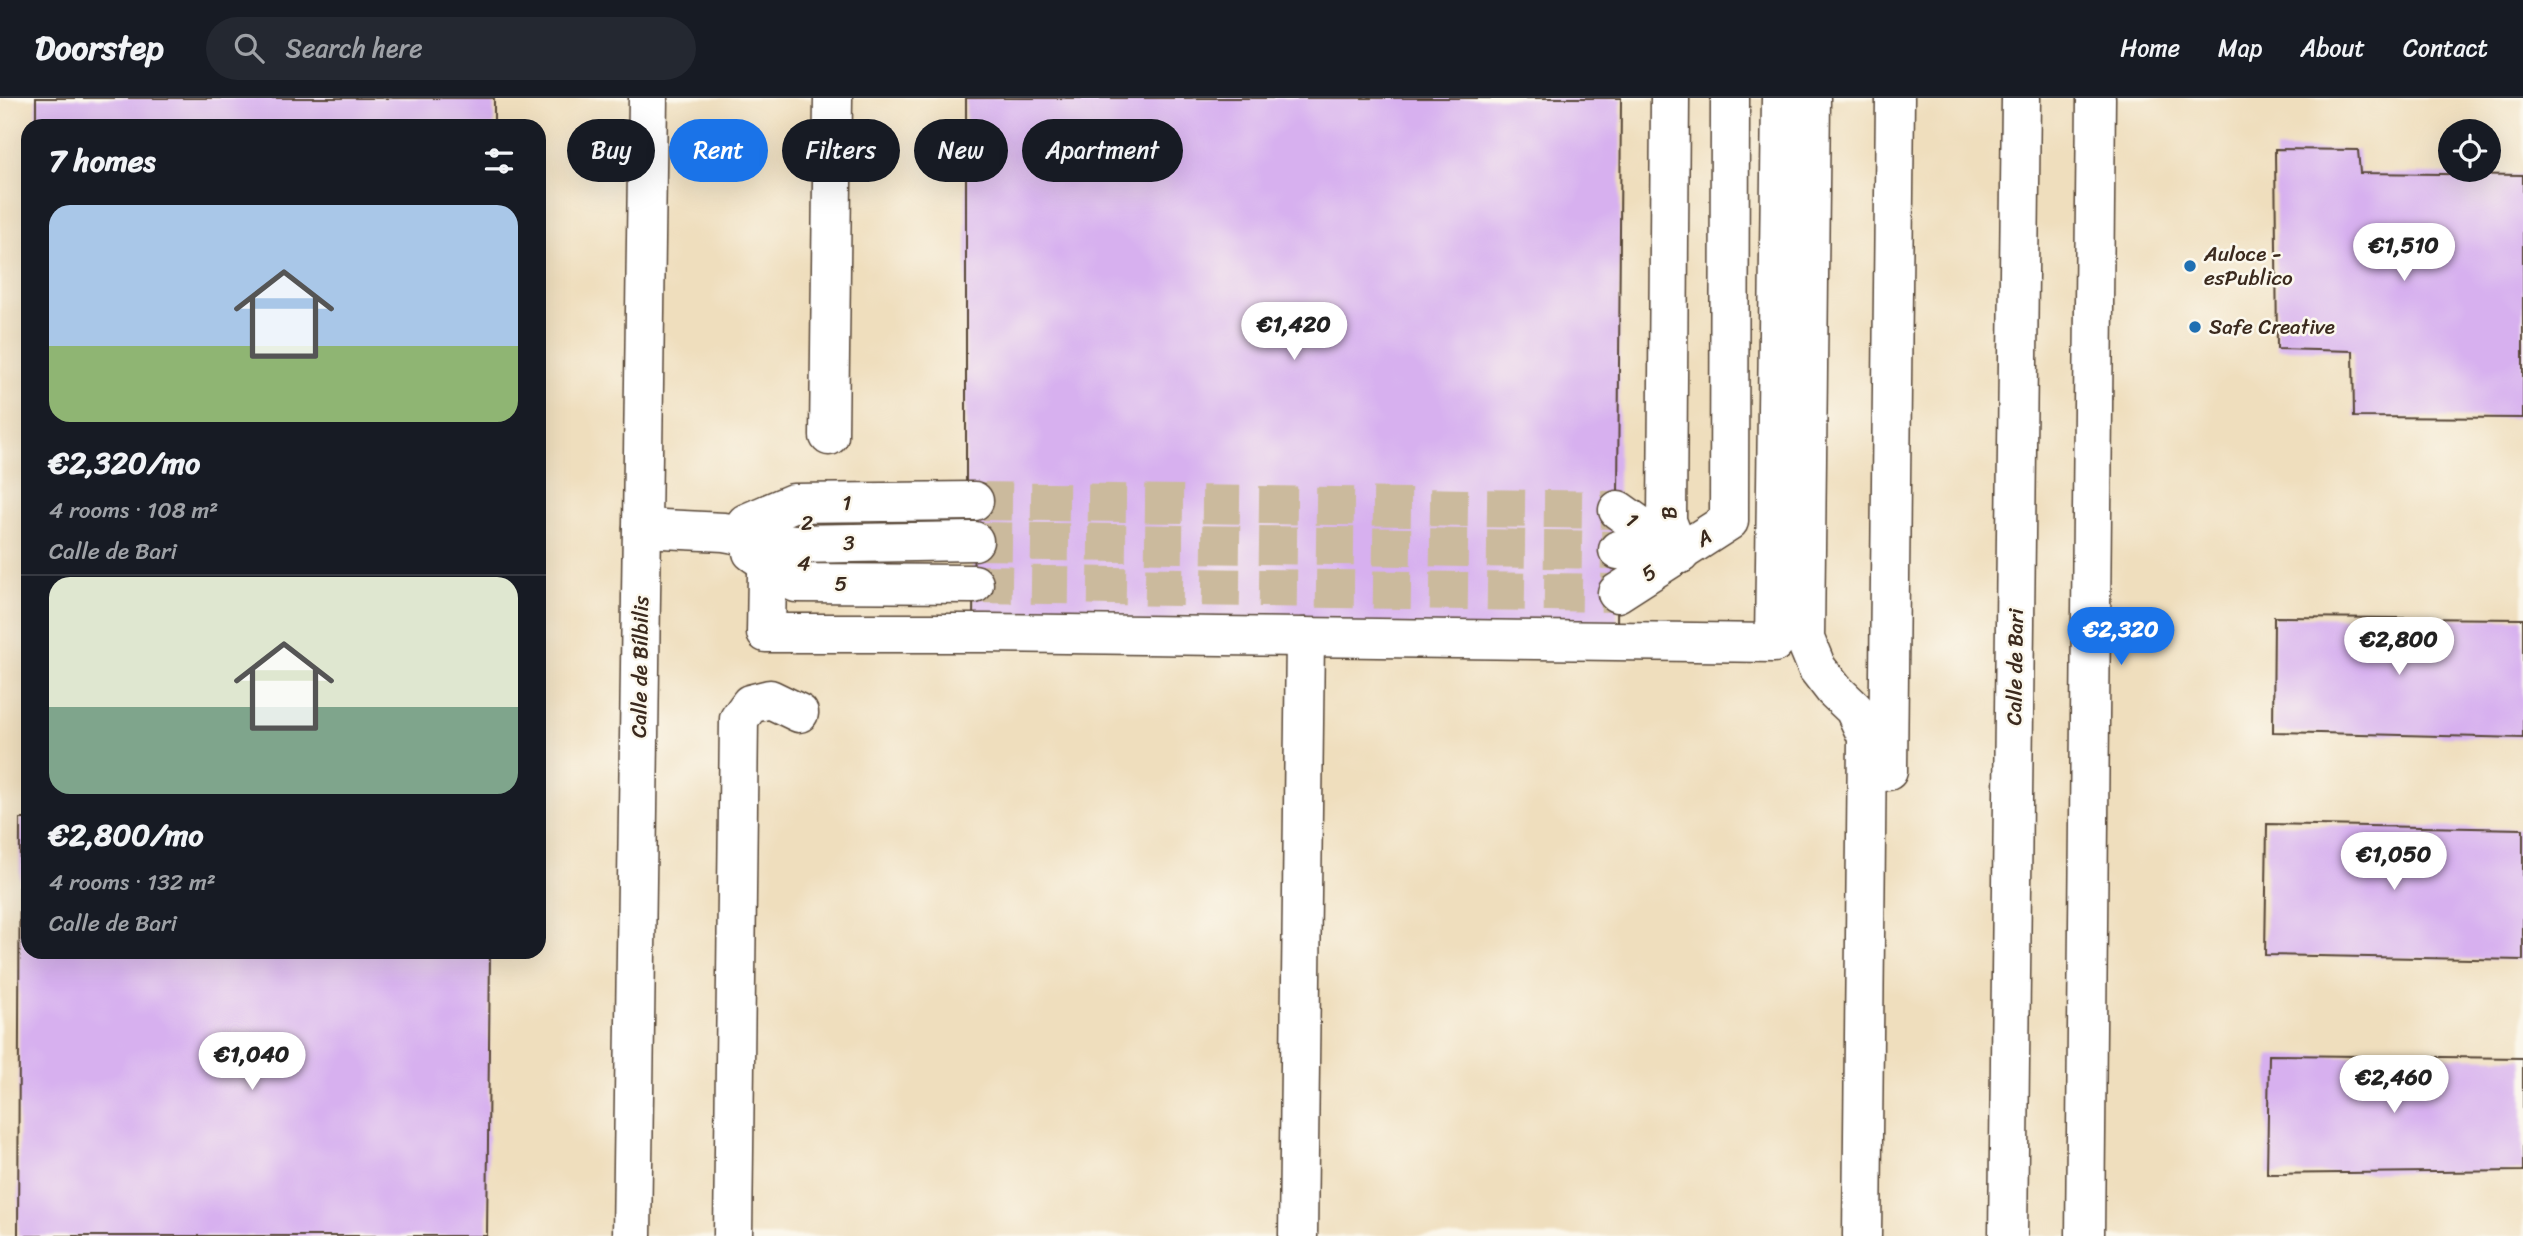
<!DOCTYPE html>
<html lang="en">
<head>
<meta charset="utf-8">
<style>
  body { margin:0; font-family:Sriracha,sans-serif; background:#242831; color:#f1f3f6; height:100vh; display:flex; flex-direction:column; font-size:26px; white-space:nowrap }
  * { box-sizing:border-box; margin:0 }
  p { font-size:23px; color:#9ea1a6 }
  .icon { flex:none; width:38px; height:38px; fill:none; stroke:currentColor; stroke-width:2; stroke-linecap:round; stroke-linejoin:round }
  .map { position:relative; flex:1; overflow:hidden }
  .drawer { position:absolute; left:21px; top:21px; width:525px; height:840px; display:flex; flex-direction:column; background:#171b24; border-radius:21px; box-shadow:0 7px 28px #0002 }
  .drawer>* { flex:none }
  .guide { position:absolute; left:567px; top:21px; width:665px; height:63px; display:flex; gap:14px }
  .buttons { position:absolute; left:2438px; top:21px; display:grid; gap:14px }
  .buttons a { display:grid; place-items:center; width:63px; height:63px; border-radius:50%; background:#171b24; box-shadow:0 7px 28px #0002; font-size:35px }
  .price { position:absolute; translate:-50% -60px; padding:0 16px; border-radius:24px; background:#fff; color:#222; font-size:23px; line-height:46px; filter:drop-shadow(0 2px 4px #0008) }
  .price::after { content:''; position:absolute; left:50%; top:42px; width:21px; height:16px; margin-left:-10px; background:inherit; clip-path:polygon(0 0,100% 0,50% 100%) }
  .price.on { background:#1a73e8; color:#fff }
  ul { padding:0; list-style:none }
  li { display:grid; align-content:center; gap:14px; height:371px; padding:0 28px }
  li+li { border-top:2px solid #363941 }
  li span { display:grid; place-items:center; height:217px; border-radius:21px; color:#555 }
  li>.icon { margin-inline-start:auto }
  span .icon { width:126px; height:126px; fill:#fffc; stroke-width:1 }
  li b { font-size:30px }
  h2 { display:flex; justify-content:space-between; align-items:center; height:84px; padding:0 28px; font-size:30px }
  .chip { padding:0 24px; border-radius:32px; background:#171b24; box-shadow:0 7px 28px #0002; font-size:24px; line-height:63px }
  .chip.on { background:#1a73e8; color:#fff }
  header { display:flex; align-items:center; gap:42px; box-sizing:border-box; height:98px; padding:0 35px; background:#171b24; border-bottom:2px solid #363941 }
  header strong { font-size:33px }
  nav { display:flex; gap:38px; margin-inline-start:auto; font-size:24px }
  .search { width:490px; height:63px; background:#242831; display:flex; align-items:center; gap:18px; box-sizing:border-box; padding:0 24px; border-radius:38px; color:#9ea1a6; font-size:26px }
  .map>svg:first-child { display:block }
</style>
</head>
<body>
<header>
<strong>Doorstep</strong>
<div class="search"><svg class="icon" aria-label="search" viewBox="0 0 24 24"><circle cx="10" cy="10" r="6"/><path d="M15 15l6 6"/></svg>Search here</div>
<nav><a>Home</a><a>Map</a><a>About</a><a>Contact</a></nav>
</header>
<div class="map">
<svg width="2523" height="1138" viewBox="0 0 2523 1138">
  <rect width="100%" height="100%" fill="#fbf7ec"/>
  <filter id="ink" filterUnits="userSpaceOnUse"><feTurbulence type="fractalNoise" baseFrequency=".0143" numOctaves="2"/><feDisplacementMap in="SourceGraphic" scale="14" xChannelSelector="R" yChannelSelector="G"/><feConvolveMatrix kernelMatrix="1 2 1 2 8 2 1 2 1" color-interpolation-filters="sRGB"/></filter>
  <filter id="wash" filterUnits="userSpaceOnUse"><feTurbulence type="fractalNoise" baseFrequency=".00686" numOctaves="4" result="noise"/><feDisplacementMap in="SourceGraphic" scale="28" xChannelSelector="R" yChannelSelector="G"/><feGaussianBlur stdDeviation="1.57" result="paint"/><feColorMatrix in="noise" values="0 0 0 0 0 0 0 0 0 0 0 0 0 0 0 0 0 1.4 0 .05"/><feComposite in="paint" operator="in"/></filter>
  <g filter="url(#wash)">
    <rect width="100%" height="100%" fill="#efdebd"/>
    <g id="blocks">
      <g fill="#d7b0ef">
        <rect x="36" y="0" width="458" height="28"/>
        <polygon points="966,0 1621,0 1617,533 973,527 974,403 966,393"/>
        <polygon points="2275,51 2358,52 2360,75 2523,77 2523,320 2354,319 2353,253 2277,251"/>
        <polygon points="2274,519 2523,521 2523,640 2273,634"/>
        <polygon points="20,721 28,721 28,854 490,854 487,1138 18,1138"/>
        <polygon points="2267,726 2523,731 2523,862 2265,857"/>
        <polygon points="2269,957 2523,960 2523,1073 2267,1076"/>
      </g>
    </g>
  </g>
  <g filter="url(#ink)">
    <use href="#blocks" fill-opacity="0" stroke="#564536" stroke-width="2"/>
    <g fill="none" stroke-linecap="round" stroke-linejoin="round">
      <g stroke="#cbba9d" stroke-width="38" stroke-dasharray="38 19" stroke-linecap="butt">
        <polyline points="974,403 1618,412"/>
        <polyline points="974,443 1618,452"/>
        <polyline points="974,486 1617,495"/>
      </g>
      <g stroke="#564536" stroke-width="41">
        <g id="minor">
          <polyline points="1670,0 1667,423 1680,456"/>
          <polyline points="1811,0 1805,541 1817,570 1834,592 1854,611 1867,639 1862,1138"/>
          <polyline points="829,338 833,0"/>
          <polyline points="1618,412 1680,456"/>
          <polyline points="768,416 766,535 985,535 1774,545 1781,0"/>
          <polyline points="746,425 793,405 974,403"/>
          <polyline points="642,430 724,434 793,446 974,443"/>
          <polyline points="1618,452 1680,456"/>
          <polyline points="752,454 796,485 974,486"/>
          <polyline points="1617,495 1729,423 1730,0"/>
          <polyline points="1888,673 1895,0"/>
          <polyline points="632,1138 648,0"/>
          <polyline points="733,1138 739,621 750,606 770,601 799,615"/>
          <polyline points="1298,1138 1305,539"/>
          <polyline points="2008,1138 2021,0"/>
          <polyline points="2085,1138 2096,0"/>
        </g>
      </g>
      <use href="#minor" stroke="#fff" stroke-width="38"/>
    </g>
  </g>
  <g fill="#1f6fb2" stroke="#fbf7ec" stroke-width="2.5">
    <circle cx="2190" cy="168" r="7"/>
    <circle cx="2195" cy="229" r="7"/>
  </g>
  <g text-anchor="middle" dominant-baseline="central" stroke-width="5" stroke-linejoin="round" paint-order="stroke">
    <g font-size="21" fill="#3b2a1e" stroke="#fbf7ec" text-anchor="start">
      <text x="2204" y="156">Auloce -<tspan x="2204" dy="24">esPublico</tspan></text>
      <text x="2209" y="229">Safe Creative</text>
    </g>
    <g font-size="21" fill="#3b2a1e" stroke="#fbf7ec">
      <text transform="translate(847 405) rotate(-1)">1</text>
      <text transform="translate(1669 415) rotate(-96)">B</text>
      <text transform="translate(1632 422) rotate(35)">1</text>
      <text x="807" y="425">2</text>
      <text transform="translate(1704 440) rotate(-33)">A</text>
      <text transform="translate(849 445) rotate(-1)">3</text>
      <text transform="translate(804 465) rotate(5)">4</text>
      <text transform="translate(1649 475) rotate(-32)">5</text>
      <text x="841" y="486">5</text>
      <text transform="translate(640 569) rotate(-89)">Calle de Bílbilis</text>
      <text transform="translate(2015 569) rotate(-89)">Calle de Bari</text>
    </g>
  </g>
</svg>
<div class="buttons">
<a><svg class="icon" aria-label="locate" viewBox="0 0 24 24"><circle cx="12" cy="12" r="6"/><path d="M12 2v4M12 18v4M2 12h4M18 12h4"/></svg></a>
</div>
<b class="price" style="left:2404px;top:185px">€1,510</b>
<b class="price" style="left:1294px;top:264px">€1,420</b>
<b class="price on" style="left:2121px;top:569px">€2,320</b>
<b class="price" style="left:2399px;top:579px">€2,800</b>
<b class="price" style="left:2394px;top:794px">€1,050</b>
<b class="price" style="left:252px;top:994px">€1,040</b>
<b class="price" style="left:2394px;top:1017px">€2,460</b>
<div class="guide">
<a class="chip">Buy</a>
<a class="chip on">Rent</a>
<a class="chip">Filters</a>
<a class="chip">New</a>
<a class="chip">Apartment</a>
</div>
<section class="drawer">
<h2>7 homes<svg class="icon" aria-label="filters" viewBox="0 0 24 24"><path d="M4 7h16M4 17h16"/><circle cx="9" cy="7" r="2"/><circle cx="15" cy="17" r="2"/></svg></h2>
<ul>
<li><span style="background:linear-gradient(#a9c7e8 65%,#8fb573 0)"><svg class="icon" aria-label="home" viewBox="0 0 24 24"><path d="M3 11l9-7 9 7M6 9v11h12V9"/></svg></span><div><b>€2,320/mo</b><p>4 rooms · 108 m²</p><p>Calle de Bari</p></div></li>
<li><span style="background:linear-gradient(#dfe7d0 60%,#7fa58c 0)"><svg class="icon" aria-label="home" viewBox="0 0 24 24"><path d="M3 11l9-7 9 7M6 9v11h12V9"/></svg></span><div><b>€2,800/mo</b><p>4 rooms · 132 m²</p><p>Calle de Bari</p></div></li>
</ul>
</section>
</div>
</body>
</html>
